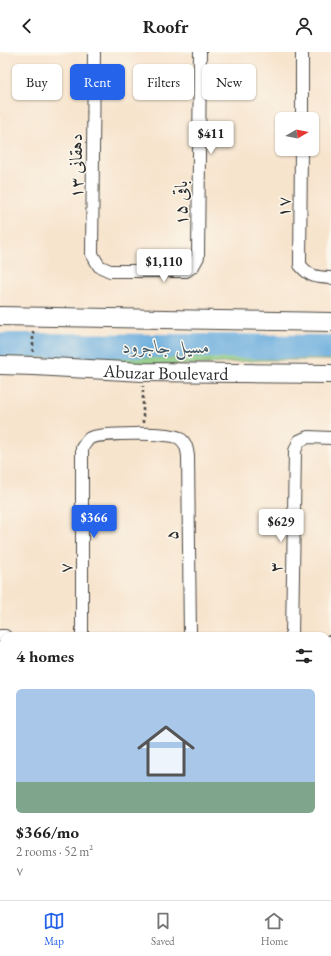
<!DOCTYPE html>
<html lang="en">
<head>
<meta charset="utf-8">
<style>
  body { margin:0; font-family:"EB Garamond",Amiri,serif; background:#f2f2f2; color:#222; height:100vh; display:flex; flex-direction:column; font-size:15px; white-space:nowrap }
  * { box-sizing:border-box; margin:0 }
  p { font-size:13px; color:#767676 }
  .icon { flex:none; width:22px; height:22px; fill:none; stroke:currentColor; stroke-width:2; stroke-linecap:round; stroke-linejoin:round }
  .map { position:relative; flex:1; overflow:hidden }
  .sheet { position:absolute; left:0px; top:580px; width:331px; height:268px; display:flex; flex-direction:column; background:#fff; border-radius:12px 12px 0 0; box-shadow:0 1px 3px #0004 }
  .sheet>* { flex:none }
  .banner { position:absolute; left:12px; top:12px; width:307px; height:36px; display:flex; gap:8px }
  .needle { width:26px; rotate:81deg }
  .tools { position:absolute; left:275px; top:60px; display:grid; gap:8px }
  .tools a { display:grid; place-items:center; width:44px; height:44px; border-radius:6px; background:#fff; box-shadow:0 1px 3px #0004; font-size:20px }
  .price { position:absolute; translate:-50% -34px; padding:0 9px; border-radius:4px; background:#fff; color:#222; font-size:13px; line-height:26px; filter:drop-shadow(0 1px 2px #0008) }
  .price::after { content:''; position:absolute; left:50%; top:24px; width:12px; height:9px; margin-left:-6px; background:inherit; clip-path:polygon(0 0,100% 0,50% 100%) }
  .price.selected { background:#2563eb; color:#fff }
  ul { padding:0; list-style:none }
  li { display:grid; align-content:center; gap:8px; height:212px; padding:0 16px }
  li+li { border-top:1px solid #e0e0e0 }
  li span { display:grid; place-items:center; height:124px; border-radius:6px; color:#555 }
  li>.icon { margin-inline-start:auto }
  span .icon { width:72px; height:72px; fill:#fffc; stroke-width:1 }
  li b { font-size:17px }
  h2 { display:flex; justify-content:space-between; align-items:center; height:48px; padding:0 16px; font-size:17px }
  .tag { padding:0 14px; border-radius:6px; background:#fff; box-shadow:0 1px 3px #0004; font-size:14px; line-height:36px }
  .tag.selected { background:#2563eb; color:#fff }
  header { display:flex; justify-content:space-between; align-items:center; height:52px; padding:0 16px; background:#fff; font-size:18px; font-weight:700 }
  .tab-bar { display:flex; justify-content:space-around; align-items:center; height:56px; border-top:1px solid #e0e0e0; background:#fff; font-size:11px; color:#767676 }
  .tab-bar a { display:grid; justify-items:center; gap:2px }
  .tab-bar .selected { color:#2563eb }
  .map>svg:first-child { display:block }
</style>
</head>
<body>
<header><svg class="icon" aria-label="back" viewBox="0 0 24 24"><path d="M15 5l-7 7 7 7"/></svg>Roofr<svg class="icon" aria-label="person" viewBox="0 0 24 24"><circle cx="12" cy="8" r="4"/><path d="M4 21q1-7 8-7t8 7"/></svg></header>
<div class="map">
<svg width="331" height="848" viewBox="0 0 331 848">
  <defs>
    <pattern id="grass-tufts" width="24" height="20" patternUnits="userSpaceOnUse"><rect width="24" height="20" fill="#86c67d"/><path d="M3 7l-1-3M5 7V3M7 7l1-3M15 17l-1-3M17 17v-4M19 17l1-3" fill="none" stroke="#6ea167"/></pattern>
  </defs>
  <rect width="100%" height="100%" fill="#fbf7ec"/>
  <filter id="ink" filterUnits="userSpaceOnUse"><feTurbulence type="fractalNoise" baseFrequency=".025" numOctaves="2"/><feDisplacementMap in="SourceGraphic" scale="8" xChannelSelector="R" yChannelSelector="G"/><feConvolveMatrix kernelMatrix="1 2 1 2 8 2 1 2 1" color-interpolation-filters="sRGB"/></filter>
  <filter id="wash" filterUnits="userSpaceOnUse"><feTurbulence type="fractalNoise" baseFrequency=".012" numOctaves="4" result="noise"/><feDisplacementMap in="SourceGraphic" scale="16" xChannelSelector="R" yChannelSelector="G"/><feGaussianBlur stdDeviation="0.9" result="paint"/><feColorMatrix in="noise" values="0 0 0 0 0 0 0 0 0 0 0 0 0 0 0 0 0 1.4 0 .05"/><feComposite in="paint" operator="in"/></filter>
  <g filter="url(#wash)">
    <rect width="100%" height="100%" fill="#f7e4cd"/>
    <polygon fill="url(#grass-tufts)" stroke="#587854" points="0,282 331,284 331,308 262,308 196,313 121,313 51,306 0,307"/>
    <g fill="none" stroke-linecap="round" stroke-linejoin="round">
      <polyline stroke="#68acdd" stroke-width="24" points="0,293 331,295"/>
    </g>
  </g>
  <g filter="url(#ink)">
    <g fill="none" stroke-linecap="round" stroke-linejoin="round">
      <g stroke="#4a4743" stroke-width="14">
        <g id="minor">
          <polyline points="94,0 92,202 99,214 110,219 186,219 193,214 198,205 200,0"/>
          <polyline points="302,67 302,0"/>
          <path d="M301,97L300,213C310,225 315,225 331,226"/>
          <polyline points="0,584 5,584"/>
          <path d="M82,584V396C84,393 87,388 90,386C100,381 170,380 179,386C186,390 187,397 188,404L190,584"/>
          <polyline points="292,584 295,399 299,389 308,385 331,386"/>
          <polyline points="327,590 331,590"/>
          <polyline points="327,697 331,697"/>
          <polyline points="0,704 4,704"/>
          <polyline points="76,844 76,848"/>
          <polyline points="181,844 181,848"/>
        </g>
      </g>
      <g stroke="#4a4743" stroke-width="20">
        <g id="secondary">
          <polyline points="0,264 331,270"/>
          <path id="s1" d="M0,313L34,314L143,320L331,322"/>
          <polyline points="0,737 4,737"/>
          <polyline points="327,746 331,747"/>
        </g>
      </g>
      <g stroke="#4a4743" stroke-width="23">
        <g id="trunk">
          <polyline points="0,775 4,775"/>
          <polyline points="327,784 331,784"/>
          <polyline points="0,824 4,824"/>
          <polyline points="327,826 331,827"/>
        </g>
      </g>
      <g stroke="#4a4743" stroke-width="2.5" stroke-dasharray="3 3" stroke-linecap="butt">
        <polyline points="33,300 33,279"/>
        <polyline points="143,371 143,334"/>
        <polyline points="282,846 282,848"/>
        <polyline points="291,848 292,846 305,844"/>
      </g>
      <use href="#minor" stroke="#fff" stroke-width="12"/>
      <use href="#secondary" stroke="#fff" stroke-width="18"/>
      <use href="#trunk" stroke="#fff" stroke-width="21"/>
    </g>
  </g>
  <g text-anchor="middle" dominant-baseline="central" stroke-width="3" stroke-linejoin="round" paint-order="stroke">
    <g font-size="18" fill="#2b2b2b" stroke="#fbf7ec">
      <text transform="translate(75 114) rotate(-90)">دهقانی ۱۳</text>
      <text transform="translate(180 151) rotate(-90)">باقی ۱۵</text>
      <text transform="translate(283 155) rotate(-89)">۱۷</text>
      <text stroke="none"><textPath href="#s1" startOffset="166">Abuzar Boulevard</textPath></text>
      <text transform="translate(171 483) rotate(-91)">۵</text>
      <text transform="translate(275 515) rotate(-89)">۳</text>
      <text transform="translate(64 516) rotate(-90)">۷</text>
    </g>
    <g font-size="19" font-style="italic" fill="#405869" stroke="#fbf7ec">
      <text x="166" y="294">مسیل جاجرود</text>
    </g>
  </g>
</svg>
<div class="tools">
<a><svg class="needle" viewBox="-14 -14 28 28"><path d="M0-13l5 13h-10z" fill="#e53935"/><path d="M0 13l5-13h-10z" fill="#767676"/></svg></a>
</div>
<b class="price" style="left:211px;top:103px">$411</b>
<b class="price" style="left:164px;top:231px">$1,110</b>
<b class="price selected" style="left:94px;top:487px">$366</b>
<b class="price" style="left:281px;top:491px">$629</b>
<div class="banner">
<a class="tag">Buy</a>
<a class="tag selected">Rent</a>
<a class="tag">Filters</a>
<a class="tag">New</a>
</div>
<section class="sheet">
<h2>4 homes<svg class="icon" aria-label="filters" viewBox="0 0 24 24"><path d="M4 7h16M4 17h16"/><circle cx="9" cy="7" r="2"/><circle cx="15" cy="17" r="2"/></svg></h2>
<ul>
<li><span style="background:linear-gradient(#a9c7e8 75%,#7fa58c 0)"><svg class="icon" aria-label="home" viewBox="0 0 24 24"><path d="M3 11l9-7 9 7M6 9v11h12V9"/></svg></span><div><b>$366/mo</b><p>2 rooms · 52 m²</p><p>۷</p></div></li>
</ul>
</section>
</div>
<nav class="tab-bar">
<a class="selected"><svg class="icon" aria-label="map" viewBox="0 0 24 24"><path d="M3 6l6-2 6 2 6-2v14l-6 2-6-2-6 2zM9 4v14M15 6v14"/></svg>Map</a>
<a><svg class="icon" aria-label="saved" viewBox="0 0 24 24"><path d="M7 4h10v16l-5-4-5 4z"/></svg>Saved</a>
<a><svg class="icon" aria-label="home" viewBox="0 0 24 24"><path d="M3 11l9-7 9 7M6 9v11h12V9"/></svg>Home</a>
</nav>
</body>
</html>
